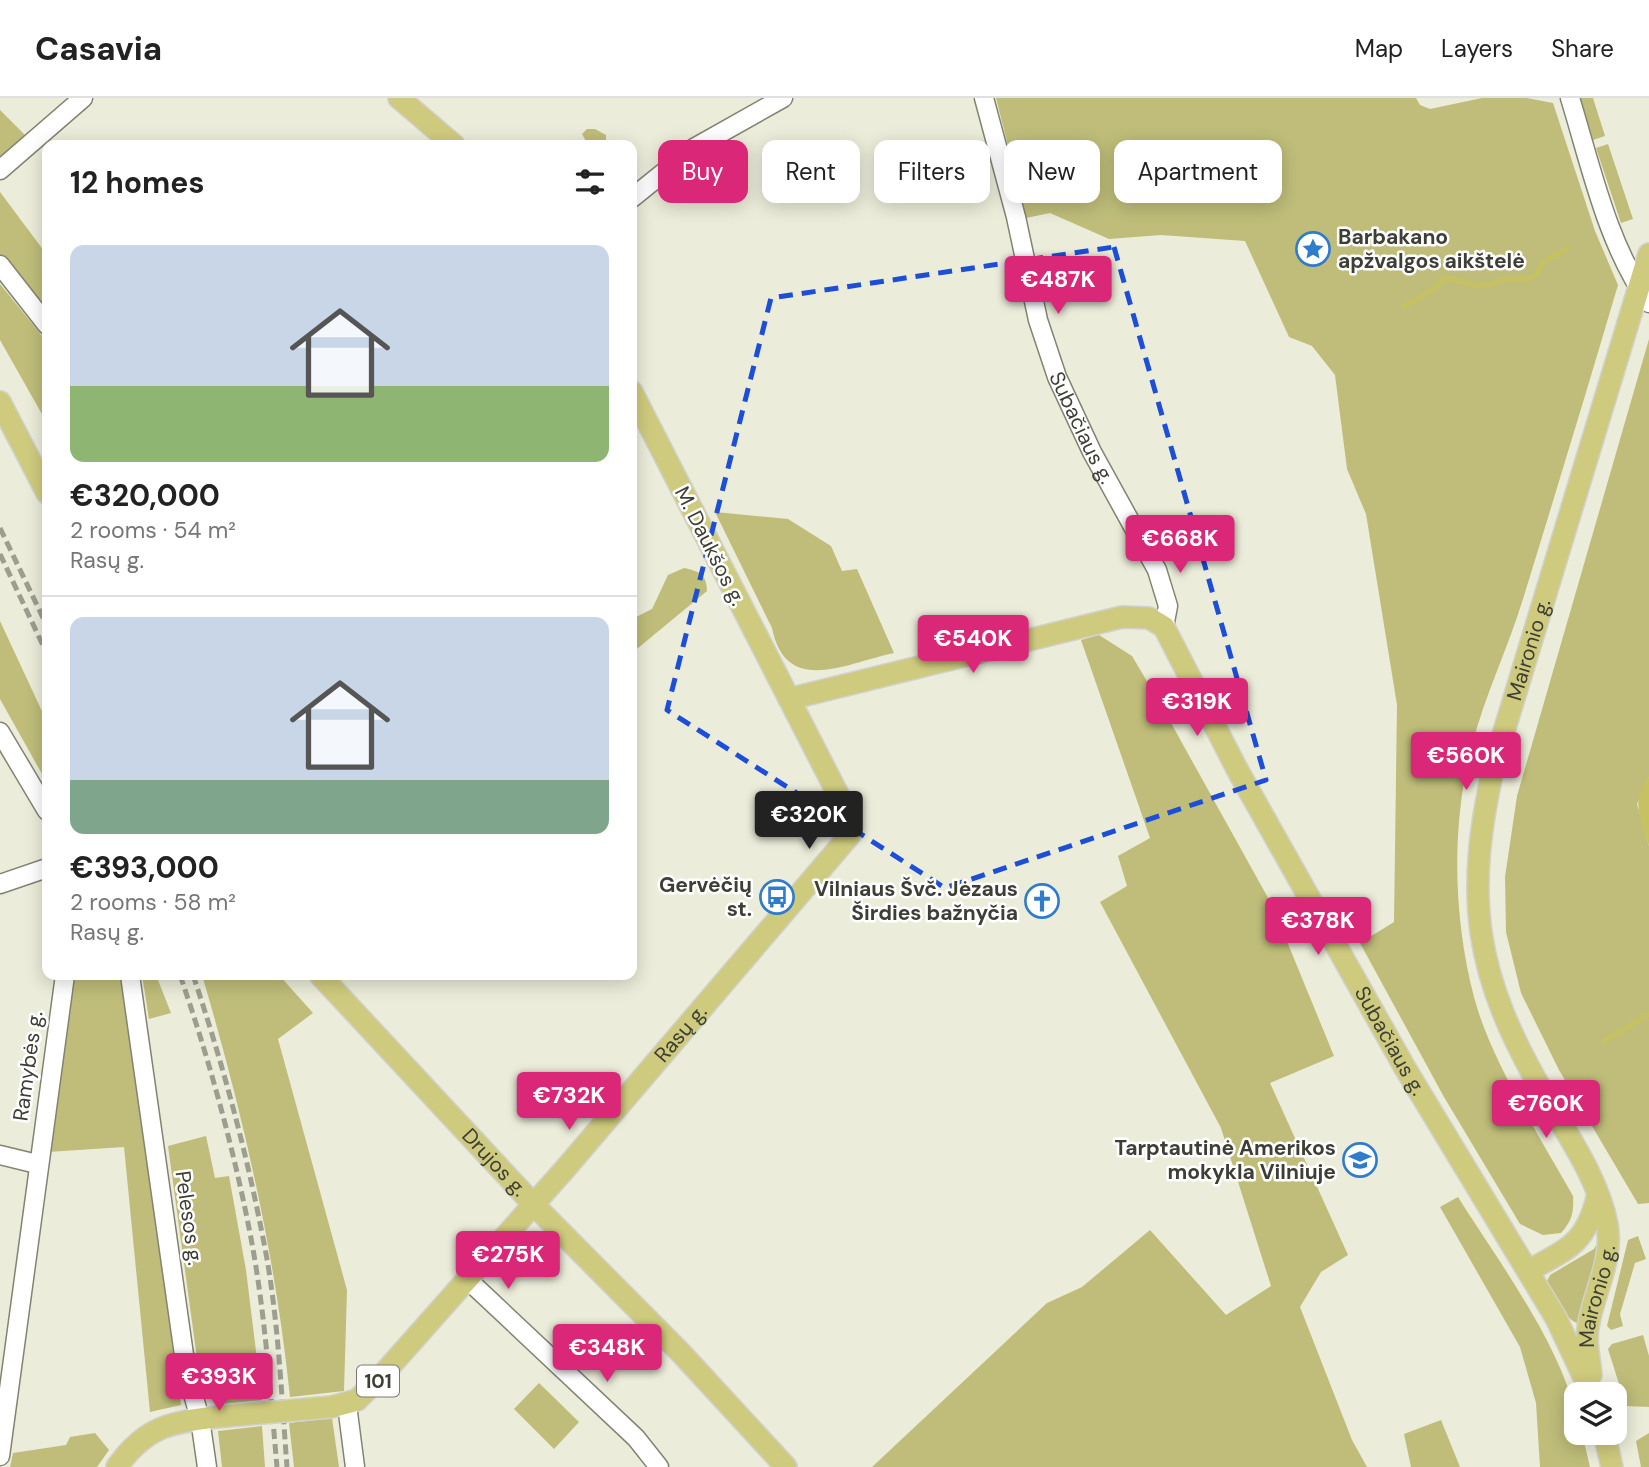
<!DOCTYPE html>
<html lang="en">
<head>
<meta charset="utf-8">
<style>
  body { margin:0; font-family:"DM Sans",sans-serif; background:#f6f6f6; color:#222; height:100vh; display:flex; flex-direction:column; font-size:26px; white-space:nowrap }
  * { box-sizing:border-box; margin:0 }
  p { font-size:23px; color:#767676 }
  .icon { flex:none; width:38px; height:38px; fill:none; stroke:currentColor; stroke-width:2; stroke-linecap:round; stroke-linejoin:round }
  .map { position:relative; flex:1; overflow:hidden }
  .sheet { position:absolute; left:42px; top:42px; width:595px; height:840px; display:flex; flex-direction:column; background:#fff; border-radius:14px; box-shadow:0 4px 18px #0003 }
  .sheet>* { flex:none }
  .top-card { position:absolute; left:658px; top:42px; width:665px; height:63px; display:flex; gap:14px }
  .tools { position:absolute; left:1564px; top:1284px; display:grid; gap:14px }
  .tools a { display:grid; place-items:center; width:63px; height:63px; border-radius:14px; background:#fff; box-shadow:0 4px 18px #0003; font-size:35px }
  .price { position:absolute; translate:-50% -60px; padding:0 16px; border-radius:7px; background:#db2777; color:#fff; font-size:23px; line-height:46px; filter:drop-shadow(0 2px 4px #0008) }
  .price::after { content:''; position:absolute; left:50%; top:42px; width:21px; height:16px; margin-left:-10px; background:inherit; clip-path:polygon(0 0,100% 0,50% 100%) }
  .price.on { background:#222; color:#fff }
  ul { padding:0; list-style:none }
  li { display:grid; align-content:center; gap:14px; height:371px; padding:0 28px }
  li+li { border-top:2px solid #e0e0e0 }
  li span { display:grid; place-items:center; height:217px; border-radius:14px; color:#555 }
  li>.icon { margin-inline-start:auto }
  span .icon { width:126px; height:126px; fill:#fffc; stroke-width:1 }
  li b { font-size:30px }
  h2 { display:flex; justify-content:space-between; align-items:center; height:84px; padding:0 28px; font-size:30px }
  .pill { padding:0 24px; border-radius:14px; background:#fff; box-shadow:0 4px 18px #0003; font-size:24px; line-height:63px }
  .pill.on { background:#db2777; color:#fff }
  header { display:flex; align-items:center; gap:42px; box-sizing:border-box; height:98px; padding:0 35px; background:#fff; border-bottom:2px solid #e0e0e0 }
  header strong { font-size:33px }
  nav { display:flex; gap:38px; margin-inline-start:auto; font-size:24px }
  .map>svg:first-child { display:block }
</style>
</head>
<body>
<header>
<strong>Casavia</strong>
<nav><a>Map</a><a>Layers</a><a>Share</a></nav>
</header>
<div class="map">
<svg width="1649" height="1369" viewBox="0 0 1649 1369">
  <rect width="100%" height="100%" fill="#ececda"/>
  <g fill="#bfbd79">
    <path d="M996,0H1416L1420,7L1430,11L1482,0H1527L1553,5L1595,133L1618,187C1587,292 1555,397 1523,501C1508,550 1485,597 1472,647C1451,727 1453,818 1474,899C1490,961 1541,1041 1573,1098C1574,1114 1572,1123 1561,1135L1543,1137L1520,1126L1444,999L1360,845L1394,824L1397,607L1366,416L1347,371L1335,277L1312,248L1289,239L1245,143L1161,137L1109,141L1050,115L1026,120Z"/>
    <polygon points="1580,0 1593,0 1605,38 1593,42"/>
    <polygon points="0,12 25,37 0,60"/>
    <polygon points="587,31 595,31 606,37 606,42 601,47 588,47 582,36"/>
    <polygon points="1608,46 1633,121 1621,125 1596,50"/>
    <polygon points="0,94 47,157 47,215 0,157"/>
    <polygon points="0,186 47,244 47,325 0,242"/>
    <polygon points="1649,241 1649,679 1637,706 1649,748 1649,1105 1638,1106 1559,972 1521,895 1506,834 1505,779 1517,698"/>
    <path d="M715,414L788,421L831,448L842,473L857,471L894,555C846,565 786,599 772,530Z"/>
    <path d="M684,470C698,473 707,476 707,493L632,555V521L652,511L668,477Z"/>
    <polygon points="0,523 47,624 47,685 0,601"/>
    <polygon points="1099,537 1132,558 1161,607 1272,807 1334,958 1270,985 1348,1157 1321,1174 1300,1209 1352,1342 1367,1369 872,1369 1047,1205 1082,1189 1150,1132 1226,1217 1271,1188 1221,1030 1100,804 1127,788 1118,758 1150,740 1081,542"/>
    <polygon points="74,877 120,877 129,922 181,1307 150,1314 124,1049 48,1054"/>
    <polygon points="142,877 156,877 171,915 149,921"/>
    <path d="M202,877H279L313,915L278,941L347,1192L344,1293L290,1299C275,1154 243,1016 202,877Z"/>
    <polygon points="206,1038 215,1080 229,1078 246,1172 262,1302 222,1306 205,1292 199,1275 168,1048"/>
    <path d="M1458,1099C1494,1157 1577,1268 1577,1335H1582L1590,1369H1540L1536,1305L1520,1249L1440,1109Z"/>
    <polygon points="1638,1138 1646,1161 1635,1165 1620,1216 1623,1228 1611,1232 1607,1228 1628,1142"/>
    <path d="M1599,1142L1601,1150L1579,1226C1563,1221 1555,1197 1547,1183L1550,1177L1594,1151Z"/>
    <polygon points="1643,1237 1649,1258 1649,1309 1626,1308 1608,1251 1612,1246"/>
    <polygon points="539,1285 579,1324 554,1351 514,1311"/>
    <polygon points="332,1320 339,1369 294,1369 289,1325"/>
    <polygon points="1441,1322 1460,1369 1411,1369 1404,1336"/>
    <polygon points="262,1328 265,1369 222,1369 218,1333"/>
    <polygon points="95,1335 109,1352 97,1369 10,1369 13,1355 66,1347 70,1339"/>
    <polygon points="1649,1335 1649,1369 1641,1369 1636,1343"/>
  </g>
  <path fill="#c6c264" d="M1649,679V748C1642,724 1629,699 1649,679Z"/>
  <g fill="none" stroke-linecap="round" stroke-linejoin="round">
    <g stroke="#c6c264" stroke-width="5">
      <path d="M1404,208L1430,194L1446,180C1460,182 1475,190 1491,187C1497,185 1500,180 1507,181C1527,181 1534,186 1543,164L1567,151"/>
      <polyline points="1604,943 1649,916"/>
    </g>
    <g stroke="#838372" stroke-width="21">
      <g id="minor">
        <path id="s1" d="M984,0L1016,119L1038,222L1057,279L1092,354L1157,472L1168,508L1164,529"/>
        <path d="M1570,0C1591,68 1607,146 1649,205"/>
        <polyline points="0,72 83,0"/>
        <polyline points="632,100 694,50 783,0"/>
        <polyline points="0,167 47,227"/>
        <polyline points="0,634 47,713"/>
        <polyline points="0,786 47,770"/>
        <polyline points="130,877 186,1271 200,1321 207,1369"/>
        <polyline points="0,1057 37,1066"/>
        <polyline points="467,1181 636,1340 659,1369"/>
        <polyline points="347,1307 355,1369"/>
        <polyline points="0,1358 65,877"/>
      </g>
    </g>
    <g stroke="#d1d1cf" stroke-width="24">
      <g id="major">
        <polyline points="399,0 454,47"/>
        <polyline points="0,304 47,395"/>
        <path id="s2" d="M789,601L1122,519L1149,520L1164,529L1238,673L1405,970L1556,1220L1592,1297"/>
        <path id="s3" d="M320,877L534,1107L681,1255L786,1369"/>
        <path d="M1528,1173C1567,1151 1585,1147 1597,1100"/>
        <path id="s4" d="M1591,1277C1590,1261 1585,1246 1588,1230C1593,1195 1614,1162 1607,1126C1598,1080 1568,1038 1545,998C1474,876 1463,801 1495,663L1649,156"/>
        <path id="s5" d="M331,1309L357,1302L385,1274L565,1071L850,737L844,708L632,294"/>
        <polyline points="1604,1335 1612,1369"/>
        <path d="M117,1369C145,1329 170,1324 217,1319"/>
      </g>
    </g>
    <use href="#minor" stroke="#fff" stroke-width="18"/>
    <use href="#major" stroke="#cfcb7e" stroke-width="21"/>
    <g stroke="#9d9d90" stroke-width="5" stroke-dasharray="10 5" stroke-linecap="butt">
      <polyline points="0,430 47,528"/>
      <polyline points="0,456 47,556"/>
      <path d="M180,877C209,961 233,1048 250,1135C265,1212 270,1291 277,1369"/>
      <path d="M193,877C221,960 245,1048 262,1135C278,1211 281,1291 287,1369"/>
    </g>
    <g stroke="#d1d1cf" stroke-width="24" stroke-linecap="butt">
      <polyline id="major-bridge" points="217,1319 331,1309"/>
    </g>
    <use href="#major-bridge" stroke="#cfcb7e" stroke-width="21"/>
  </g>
  <path fill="none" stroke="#1d4ed8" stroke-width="5" stroke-dasharray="14 9" stroke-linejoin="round" d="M1114,149L1266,682L945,790L667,612L771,200Z"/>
  <defs>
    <g id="sight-ring" transform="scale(1.75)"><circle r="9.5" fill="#fff" stroke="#2f7ccc" stroke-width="1.5"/><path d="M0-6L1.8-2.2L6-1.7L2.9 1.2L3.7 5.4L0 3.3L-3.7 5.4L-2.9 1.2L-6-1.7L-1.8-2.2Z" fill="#2f7ccc"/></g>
    <g id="bus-ring" transform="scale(1.75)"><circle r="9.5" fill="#fff" stroke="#2f7ccc" stroke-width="1.5"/><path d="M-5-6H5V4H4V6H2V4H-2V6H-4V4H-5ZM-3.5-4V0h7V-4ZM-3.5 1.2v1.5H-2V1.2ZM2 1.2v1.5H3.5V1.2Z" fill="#2f7ccc"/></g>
    <g id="church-ring" transform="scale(1.75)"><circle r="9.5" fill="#fff" stroke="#2f7ccc" stroke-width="1.5"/><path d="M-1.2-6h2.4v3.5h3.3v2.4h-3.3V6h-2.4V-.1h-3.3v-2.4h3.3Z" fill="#2f7ccc"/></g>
    <g id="school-ring" transform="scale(1.75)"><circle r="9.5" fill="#fff" stroke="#2f7ccc" stroke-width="1.5"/><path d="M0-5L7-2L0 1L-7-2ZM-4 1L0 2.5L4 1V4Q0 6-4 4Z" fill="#2f7ccc"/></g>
  </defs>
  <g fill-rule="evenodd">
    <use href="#sight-ring" x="1313" y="151"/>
    <use href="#bus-ring" x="777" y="799"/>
    <use href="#church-ring" x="1042" y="803"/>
    <use href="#school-ring" x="1360" y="1062"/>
  </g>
  <g text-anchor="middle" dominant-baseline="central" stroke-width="5" stroke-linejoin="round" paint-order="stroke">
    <rect fill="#fff" stroke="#787872" stroke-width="2" x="357" y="1267.5" width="42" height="31" rx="5"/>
    <g font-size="19" font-weight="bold" fill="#3e3e36">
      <text x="378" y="1283">101</text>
    </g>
    <g font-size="21" font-weight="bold" fill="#3e3e36" stroke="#fff" text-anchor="end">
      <text x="1338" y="139" text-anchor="start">Barbakano<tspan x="1338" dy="24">apžvalgos aikštelė</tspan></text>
      <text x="752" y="787">Gervėčių<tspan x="752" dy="24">st.</tspan></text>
      <text x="1018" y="791">Vilniaus Švč. Jėzaus<tspan x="1018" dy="24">Širdies bažnyčia</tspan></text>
      <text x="1336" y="1050">Tarptautinė Amerikos<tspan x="1336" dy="24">mokykla Vilniuje</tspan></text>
    </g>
    <g font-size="21" fill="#3e3e36" stroke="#fff">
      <text stroke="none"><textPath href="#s1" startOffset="345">Subačiaus g.</textPath></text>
      <text transform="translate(710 448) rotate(63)">M. Daukšos g.</text>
      <text stroke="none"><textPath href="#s4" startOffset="763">Maironio g.</textPath></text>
      <text stroke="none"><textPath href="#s5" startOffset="516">Rasų g.</textPath></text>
      <text stroke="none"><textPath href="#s2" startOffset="859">Subačiaus g.</textPath></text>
      <text transform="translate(28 968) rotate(-82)">Ramybės g.</text>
      <text stroke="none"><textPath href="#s3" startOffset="256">Drujos g.</textPath></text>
      <text transform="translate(189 1120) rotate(82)">Pelesos g.</text>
      <text stroke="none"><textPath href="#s4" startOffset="80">Maironio g.</textPath></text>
    </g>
  </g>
</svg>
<div class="tools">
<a><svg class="icon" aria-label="layers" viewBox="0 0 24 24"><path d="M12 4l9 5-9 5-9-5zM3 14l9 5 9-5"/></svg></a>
</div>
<b class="price" style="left:1058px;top:218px">€487K</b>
<b class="price" style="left:1180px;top:477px">€668K</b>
<b class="price" style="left:973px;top:577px">€540K</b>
<b class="price" style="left:1197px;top:640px">€319K</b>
<b class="price" style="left:1466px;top:694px">€560K</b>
<b class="price on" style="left:809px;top:753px">€320K</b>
<b class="price" style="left:1318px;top:859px">€378K</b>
<b class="price" style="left:569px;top:1034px">€732K</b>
<b class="price" style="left:1546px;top:1042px">€760K</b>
<b class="price" style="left:508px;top:1193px">€275K</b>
<b class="price" style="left:607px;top:1286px">€348K</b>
<b class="price" style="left:219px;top:1315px">€393K</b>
<div class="top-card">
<a class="pill on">Buy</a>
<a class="pill">Rent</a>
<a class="pill">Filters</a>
<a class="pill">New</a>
<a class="pill">Apartment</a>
</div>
<section class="sheet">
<h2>12 homes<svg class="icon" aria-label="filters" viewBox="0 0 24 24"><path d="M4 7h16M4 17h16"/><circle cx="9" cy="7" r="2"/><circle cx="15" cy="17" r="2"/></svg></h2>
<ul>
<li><span style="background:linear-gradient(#c9d6e8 65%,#8fb573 0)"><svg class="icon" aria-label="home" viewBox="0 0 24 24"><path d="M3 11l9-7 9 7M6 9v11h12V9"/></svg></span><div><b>€320,000</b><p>2 rooms · 54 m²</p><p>Rasų g.</p></div></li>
<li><span style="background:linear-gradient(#c9d6e8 75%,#7fa58c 0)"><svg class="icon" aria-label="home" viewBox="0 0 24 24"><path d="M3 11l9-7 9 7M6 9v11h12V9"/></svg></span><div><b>€393,000</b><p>2 rooms · 58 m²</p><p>Rasų g.</p></div></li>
</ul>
</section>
</div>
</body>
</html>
